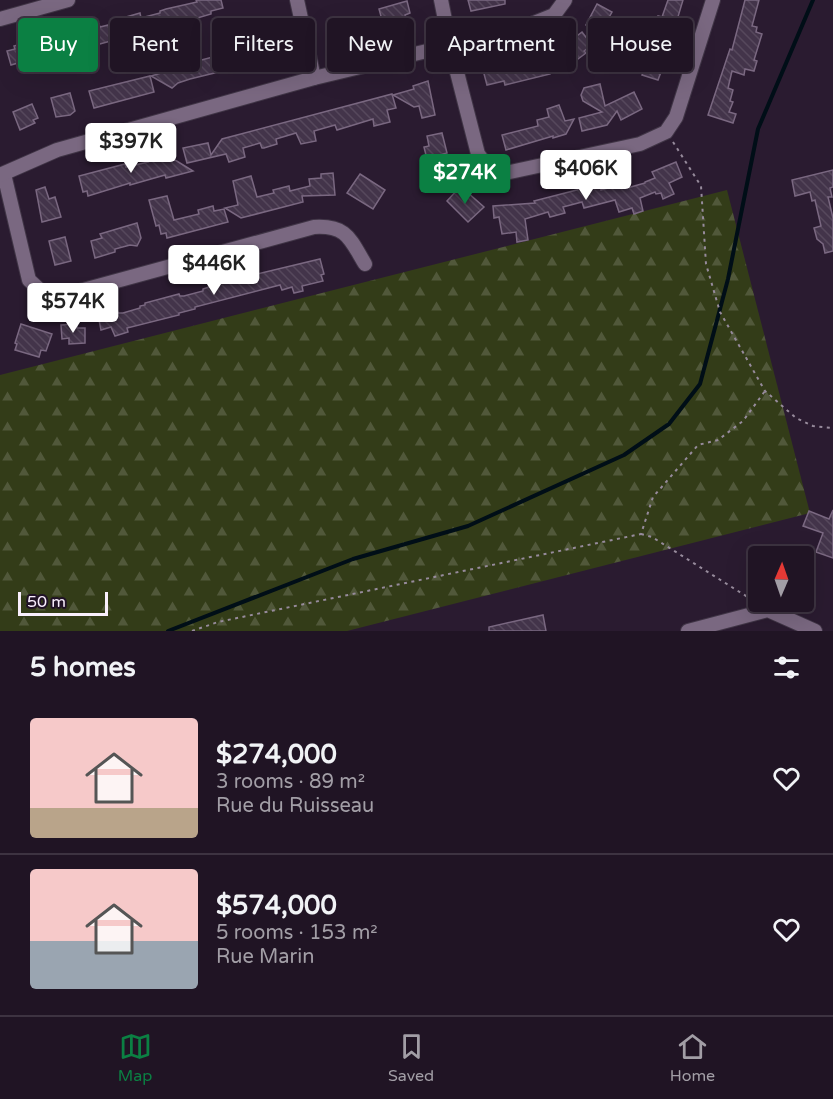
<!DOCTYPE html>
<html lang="en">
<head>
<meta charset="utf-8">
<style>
  body { margin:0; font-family:"Varela Round",sans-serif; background:#281d2c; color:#f1f3f6; height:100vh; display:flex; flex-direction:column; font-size:22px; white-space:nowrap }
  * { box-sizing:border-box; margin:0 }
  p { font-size:20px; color:#a29ea6 }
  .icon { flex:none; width:33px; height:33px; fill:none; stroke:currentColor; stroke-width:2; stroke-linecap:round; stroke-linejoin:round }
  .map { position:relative; height:631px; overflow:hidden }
  .panel { display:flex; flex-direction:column; background:#201424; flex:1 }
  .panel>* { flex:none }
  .banner { position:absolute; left:18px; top:18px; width:798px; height:54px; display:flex; gap:12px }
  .needle { width:39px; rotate:2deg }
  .fabs { position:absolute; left:748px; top:546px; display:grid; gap:12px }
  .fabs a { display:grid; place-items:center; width:66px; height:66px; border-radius:6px; background:#201424; box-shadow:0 6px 24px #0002,0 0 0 2px #3d3341; font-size:30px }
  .scale { position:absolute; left:18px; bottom:15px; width:90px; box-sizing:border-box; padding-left:6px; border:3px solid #f9effd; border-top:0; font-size:16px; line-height:21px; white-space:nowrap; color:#f9effd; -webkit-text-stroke:4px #201226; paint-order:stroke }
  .price { position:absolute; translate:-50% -51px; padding:0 14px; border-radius:6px; background:#fff; color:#222; font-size:20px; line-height:39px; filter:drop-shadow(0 2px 3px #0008) }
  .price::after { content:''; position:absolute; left:50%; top:36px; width:18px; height:14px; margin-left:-9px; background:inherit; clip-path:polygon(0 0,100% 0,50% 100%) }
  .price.on { background:#0b8043; color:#fff }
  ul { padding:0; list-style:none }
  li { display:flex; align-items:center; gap:18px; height:150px; padding:0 30px }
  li+li { border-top:2px solid #3d3341 }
  li span { display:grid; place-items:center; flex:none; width:168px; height:120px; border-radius:6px; color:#555 }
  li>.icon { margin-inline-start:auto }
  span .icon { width:72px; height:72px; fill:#fffc; stroke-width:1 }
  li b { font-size:26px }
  h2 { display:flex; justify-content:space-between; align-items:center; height:72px; padding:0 30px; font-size:26px }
  .chip { padding:0 21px; border-radius:6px; background:#201424; box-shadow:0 6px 24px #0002,0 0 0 2px #3d3341; font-size:21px; line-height:54px }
  .chip.on { background:#0b8043; color:#fff }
  .menu { display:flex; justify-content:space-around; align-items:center; height:84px; border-top:2px solid #3d3341; background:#201424; font-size:16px; color:#a29ea6 }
  .menu a { display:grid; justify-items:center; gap:3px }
  .menu .on { color:#0b8043 }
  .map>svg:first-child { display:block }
</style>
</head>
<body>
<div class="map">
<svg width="833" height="631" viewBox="0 0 833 631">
  <defs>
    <pattern id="forest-firs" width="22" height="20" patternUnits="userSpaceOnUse" patternTransform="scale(1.5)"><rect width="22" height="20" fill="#333c18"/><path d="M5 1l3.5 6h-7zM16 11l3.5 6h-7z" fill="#51583a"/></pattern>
    <pattern id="building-back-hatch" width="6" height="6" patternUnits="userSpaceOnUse" patternTransform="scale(1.5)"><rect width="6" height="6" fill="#43344a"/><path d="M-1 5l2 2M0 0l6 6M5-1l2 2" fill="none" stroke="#56485c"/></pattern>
  </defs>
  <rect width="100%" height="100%" fill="#2a1b30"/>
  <polygon fill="url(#forest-firs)" points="727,190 810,513 347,631 0,631 0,375"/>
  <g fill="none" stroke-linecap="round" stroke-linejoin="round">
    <polyline stroke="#000e17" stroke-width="4" points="168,631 353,559 468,526 624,455 669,424 700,384 728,279 758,129 813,0"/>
  </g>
  <g fill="url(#building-back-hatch)" stroke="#7a6881" stroke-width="1.5">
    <polygon points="196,0 221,0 223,8 211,11 211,14 133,37 131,31 111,37 111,41 96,45 95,39 73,45 74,50 58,54 57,49 39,54 41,60 32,62 33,66 22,70 18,63 11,65 7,51 15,49 14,46 99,24 100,27 120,22 119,19 140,13 141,18 160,13 160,11 166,9 197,2"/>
    <polygon points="468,0 505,0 505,4 471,11"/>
    <polygon points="668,0 683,0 677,20 679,21 675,36 669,34 662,56 670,59 667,68 665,68 664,73 661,72 658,80 642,75 660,27 655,25 658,16 662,17"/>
    <polygon points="745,0 759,0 752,26 757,27 756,32 762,34 754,60 757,61 754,71 745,69 744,75 732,71 728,88 733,90 730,101 733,102 729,112 736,114 733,123 708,115 730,49 732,50"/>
    <polygon points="407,1 410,13 405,15 406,20 401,22 403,28 385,31 379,9"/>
    <polygon points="597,4 612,12 600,33 586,25"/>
    <polygon points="357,24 361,40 337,46 333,31"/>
    <polygon points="582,32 592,45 584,51 586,53 570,65 559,50"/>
    <polygon points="264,45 265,50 276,47 279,58 249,69 244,51"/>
    <polygon points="223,49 231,69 190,79 178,83 172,88 151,76 165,72 166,67 185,61 186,64 213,57 212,52"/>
    <polygon points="533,55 540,58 545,56 550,74 505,85 504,81 487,85 483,70 507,63 508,66 530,60"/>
    <polygon points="150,76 154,92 94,108 89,91"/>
    <polygon points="428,81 435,115 422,118 419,106 414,107 393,95 414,89 413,86"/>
    <polygon points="600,84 605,106 634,92 642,109 621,120 617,111 607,125 582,131 579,118 602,112 583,101 581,95 584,88"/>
    <polygon points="70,93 75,111 70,115 56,117 51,98"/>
    <polygon points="392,94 396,108 387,110 390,122 374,126 373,119 337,130 335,125 314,131 316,141 301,144 296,133 276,139 277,144 264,148 262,148 260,143 243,148 245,157 229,162 226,154 187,163 183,148 208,143 211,155 222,139"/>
    <polygon points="32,104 38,118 33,120 35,123 20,130 13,112"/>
    <polygon points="559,105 565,121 574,119 566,134 553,138 553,136 506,150 502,135 538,126 537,120 549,117 547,109"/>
    <polygon points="442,133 447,153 443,154 444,159 428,163 424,147 429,146 427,136"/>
    <polygon points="162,152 193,171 166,178 165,175 130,185 130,183 88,196 87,191 83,192 79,176 125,164 126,167 148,162 147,161 159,157"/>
    <polygon points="676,162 682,177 669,183 674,194 663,199 661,193 656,194 655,192 640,198 643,211 634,214 632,208 619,212 615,200 584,208 582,202 563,207 565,213 550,217 548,212 525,219 528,240 517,242 516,232 502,234 499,217 494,218 493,206 535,203 534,201 600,184 601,190 625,183 627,188 645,183 645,182 655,178 652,172"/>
    <polygon points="833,170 833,187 830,188 832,197 828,197 833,218 833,251 825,253 823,244 817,239 814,228 821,226 815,200 812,201 810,192 795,196 792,180"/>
    <polygon points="333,173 335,195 302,196 303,202 241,218 225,208 238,205 233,181 251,176 257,197 274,193 273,190 289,186 290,191 310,186 309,179 321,178 321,174"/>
    <polygon points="360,174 385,190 373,209 347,193"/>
    <polygon points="45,187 49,199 55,197 61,217 42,222 36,190"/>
    <polygon points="458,189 466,196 468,193 484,207 468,222 447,201"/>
    <polygon points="167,196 174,220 199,214 198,210 213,206 214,211 224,209 228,222 167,238 166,233 161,234 159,225 156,226 149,200"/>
    <polygon points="137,223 141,238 137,246 130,245 115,249 115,252 95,258 91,241 102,238 100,234"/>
    <polygon points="65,237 71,261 55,265 49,241"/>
    <polygon points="320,259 324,274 321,275 323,281 302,286 303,291 294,293 292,287 282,290 280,285 195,307 195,309 179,313 179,315 127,328 128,332 115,336 111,327 101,330 98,315 117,310 118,313 123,313 140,308 140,306 145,305 145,303 179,294 180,296 184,296 203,291 203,289 220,283"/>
    <polygon points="21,324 52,334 46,351 41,350 39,357 15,350 17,344 15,343"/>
    <polygon points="77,324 77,328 85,328 85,343 69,344 69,338 62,339 61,325"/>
    <polygon points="833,510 833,558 816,552 823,533 803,526 809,511 829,519"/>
    <polygon points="543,615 546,631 489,631 489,627"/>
  </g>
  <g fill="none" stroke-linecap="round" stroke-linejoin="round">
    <g stroke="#403546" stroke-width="16">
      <g id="street">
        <polyline points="297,0 314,78"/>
        <polyline points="441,0 450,45 478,154 490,170 510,172 640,144 666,132 676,117 713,0"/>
        <polyline points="0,19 68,0"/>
        <path d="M4,174L29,280L43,293L65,295L314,227C347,225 350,239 365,264"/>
        <polyline points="0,175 57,150 314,78 519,29 554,15 565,0"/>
        <polyline points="688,631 768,610 815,631"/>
      </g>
    </g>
    <g stroke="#978b9c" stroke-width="2" stroke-dasharray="3 4.5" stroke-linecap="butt">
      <polyline points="673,142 701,186 706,264 720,312 765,391 796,418 813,426 833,428"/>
      <polyline points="641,534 652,537 754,601"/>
      <polyline points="192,631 218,622 641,534 653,497 698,445 718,440 743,421 765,391"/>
    </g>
    <use href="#street" stroke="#7a6881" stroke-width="14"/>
  </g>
</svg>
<div class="fabs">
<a><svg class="needle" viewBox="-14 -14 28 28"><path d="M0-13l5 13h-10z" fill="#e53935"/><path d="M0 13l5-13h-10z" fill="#a29ea6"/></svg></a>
</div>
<div class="scale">50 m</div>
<b class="price" style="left:131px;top:174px">$397K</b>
<b class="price" style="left:586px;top:201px">$406K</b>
<b class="price on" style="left:465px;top:205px">$274K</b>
<b class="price" style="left:214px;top:296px">$446K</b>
<b class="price" style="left:73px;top:334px">$574K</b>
<div class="banner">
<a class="chip on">Buy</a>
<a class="chip">Rent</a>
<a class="chip">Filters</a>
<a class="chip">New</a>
<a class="chip">Apartment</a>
<a class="chip">House</a>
</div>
</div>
<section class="panel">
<h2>5 homes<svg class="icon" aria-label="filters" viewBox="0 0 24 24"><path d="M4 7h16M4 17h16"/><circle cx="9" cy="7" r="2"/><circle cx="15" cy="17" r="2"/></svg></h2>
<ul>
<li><span style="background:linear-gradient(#f6c9c9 75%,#b9a48a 0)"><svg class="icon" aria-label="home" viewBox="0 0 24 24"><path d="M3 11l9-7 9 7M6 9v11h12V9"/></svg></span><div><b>$274,000</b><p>3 rooms · 89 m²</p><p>Rue du Ruisseau</p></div><svg class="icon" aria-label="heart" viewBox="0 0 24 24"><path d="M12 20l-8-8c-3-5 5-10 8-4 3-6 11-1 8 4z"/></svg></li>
<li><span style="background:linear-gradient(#f6c9c9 60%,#9aa5b1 0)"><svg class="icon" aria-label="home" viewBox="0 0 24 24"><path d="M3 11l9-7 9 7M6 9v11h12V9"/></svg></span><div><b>$574,000</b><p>5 rooms · 153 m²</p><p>Rue Marin</p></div><svg class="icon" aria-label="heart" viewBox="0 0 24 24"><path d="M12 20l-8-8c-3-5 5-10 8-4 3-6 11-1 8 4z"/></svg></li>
</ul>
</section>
<nav class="menu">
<a class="on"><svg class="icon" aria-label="map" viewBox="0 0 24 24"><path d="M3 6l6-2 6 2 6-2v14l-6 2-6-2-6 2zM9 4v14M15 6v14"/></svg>Map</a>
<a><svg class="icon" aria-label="saved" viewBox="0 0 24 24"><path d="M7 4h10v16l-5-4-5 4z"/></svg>Saved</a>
<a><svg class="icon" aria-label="home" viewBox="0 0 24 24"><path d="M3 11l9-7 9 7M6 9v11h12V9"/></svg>Home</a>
</nav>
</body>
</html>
